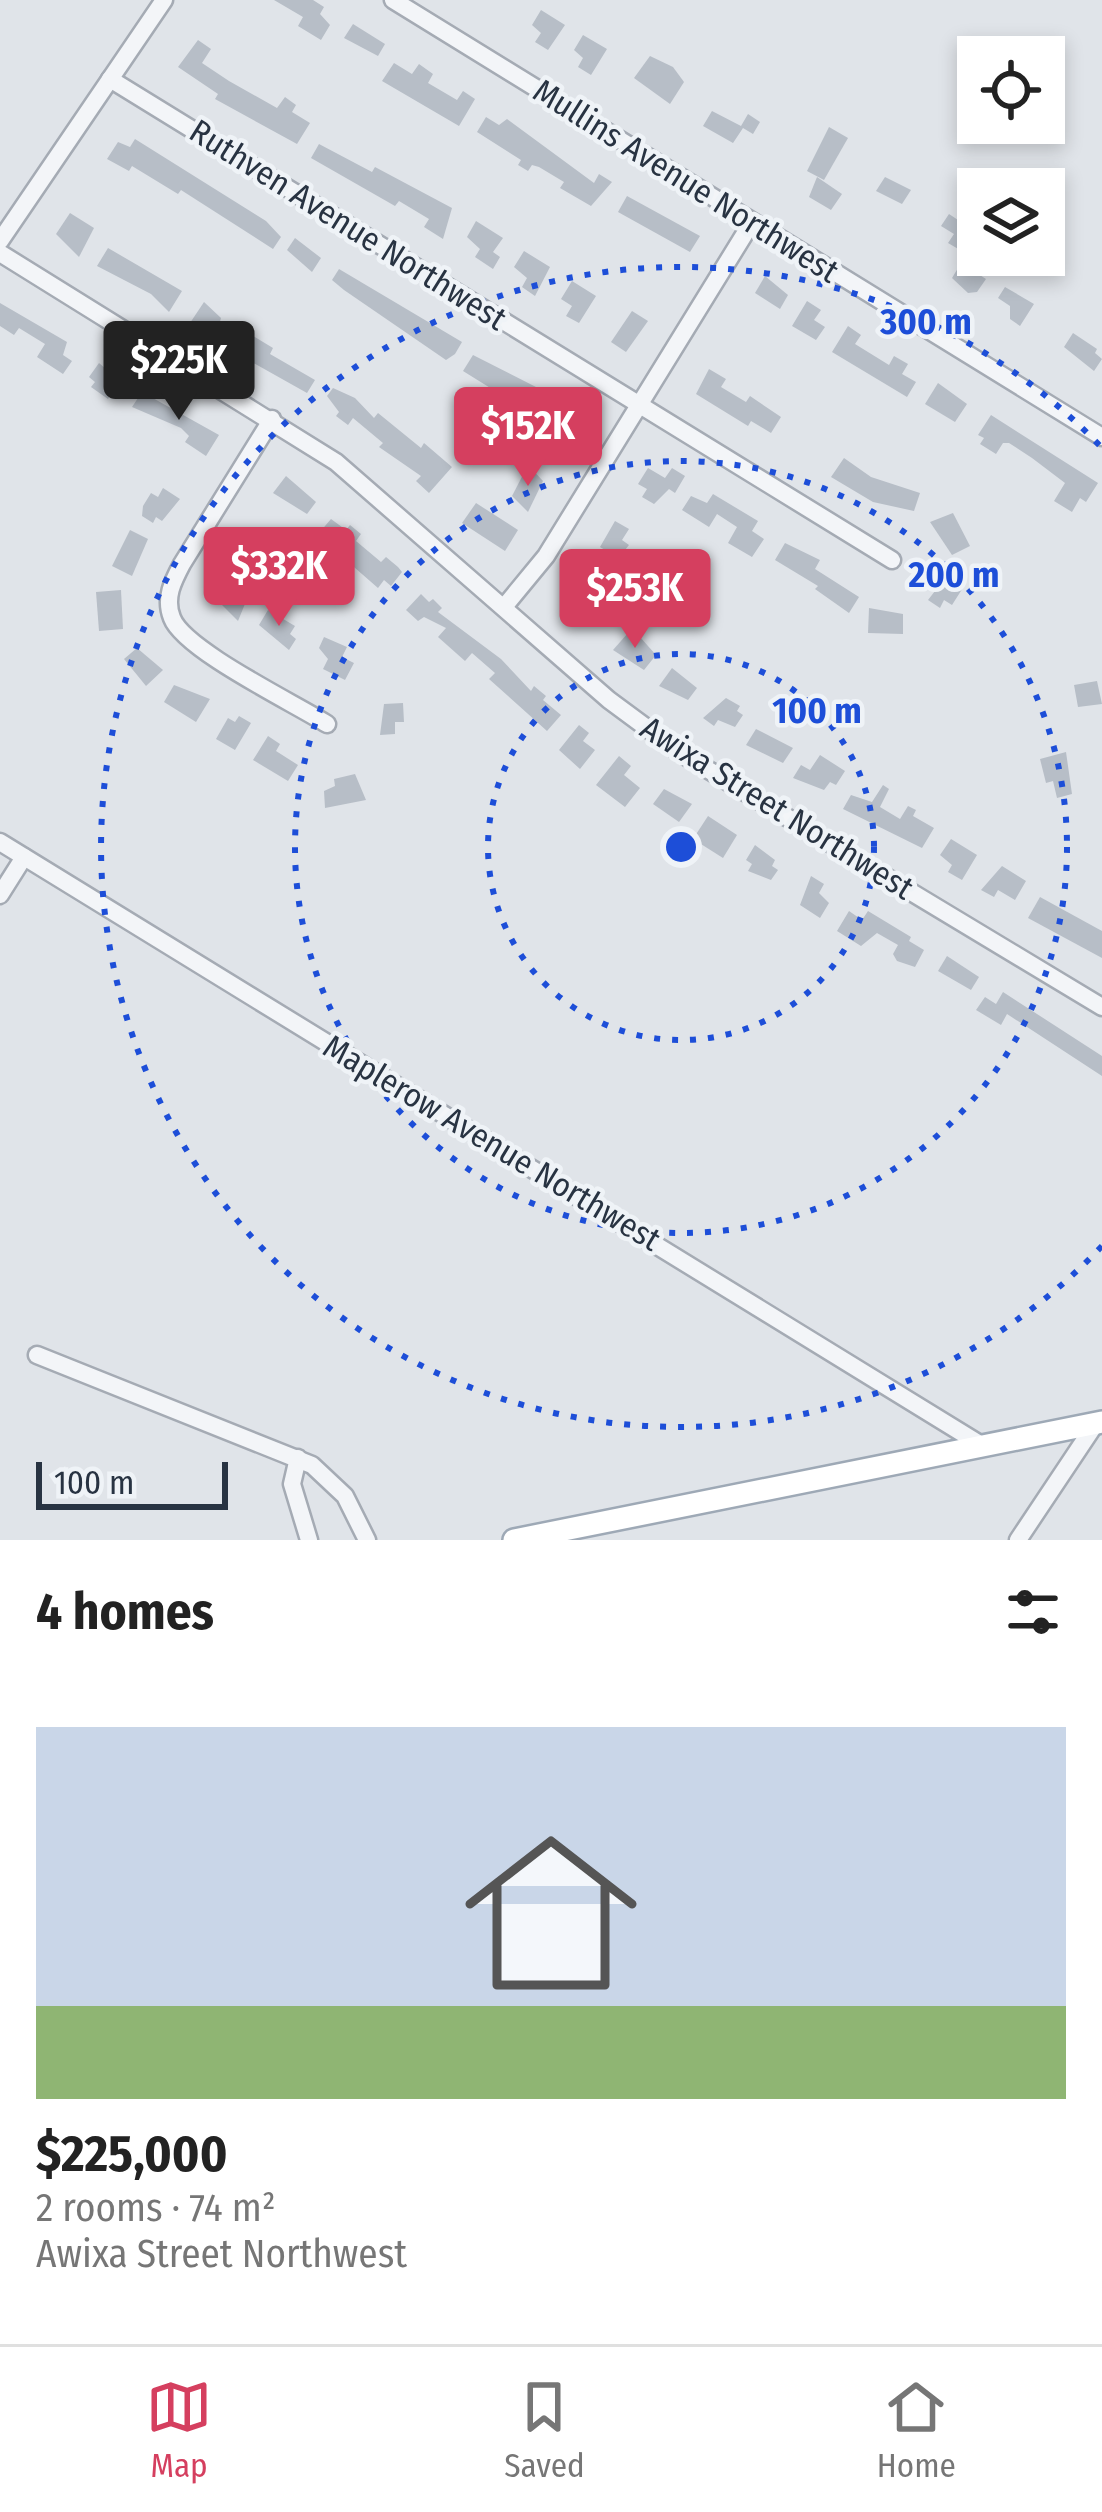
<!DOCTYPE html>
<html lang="en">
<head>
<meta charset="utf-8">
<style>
  body { margin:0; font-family:"Fira Sans Condensed",sans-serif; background:#f6f6f6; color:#222; height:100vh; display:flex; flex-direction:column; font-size:45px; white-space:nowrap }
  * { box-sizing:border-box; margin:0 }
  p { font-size:39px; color:#767676 }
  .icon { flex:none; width:66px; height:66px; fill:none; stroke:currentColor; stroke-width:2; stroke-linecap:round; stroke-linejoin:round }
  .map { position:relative; height:1540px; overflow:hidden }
  .side { display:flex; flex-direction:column; background:#fff; flex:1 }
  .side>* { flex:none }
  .tools { position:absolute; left:957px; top:36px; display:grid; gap:24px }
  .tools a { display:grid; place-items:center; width:108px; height:108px; border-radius:0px; background:#fff; box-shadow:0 6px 18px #0003; font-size:60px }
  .scale { position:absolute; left:36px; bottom:30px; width:192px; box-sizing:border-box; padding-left:12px; border:6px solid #283342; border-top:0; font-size:33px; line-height:42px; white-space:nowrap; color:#283342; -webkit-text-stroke:9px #eff3f7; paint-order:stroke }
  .price { position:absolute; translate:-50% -102px; padding:0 27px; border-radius:12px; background:#d53f5f; color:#fff; font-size:39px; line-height:78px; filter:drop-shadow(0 3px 6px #0008) }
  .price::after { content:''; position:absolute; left:50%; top:72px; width:36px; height:27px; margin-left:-18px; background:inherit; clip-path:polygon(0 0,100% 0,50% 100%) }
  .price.selected { background:#222; color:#fff }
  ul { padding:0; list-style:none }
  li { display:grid; align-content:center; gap:24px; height:636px; padding:0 36px }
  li+li { border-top:3px solid #e0e0e0 }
  li span { display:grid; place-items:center; height:372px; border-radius:0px; color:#555 }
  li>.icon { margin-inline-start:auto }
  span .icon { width:216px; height:216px; fill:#fffc; stroke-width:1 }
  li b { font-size:51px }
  h2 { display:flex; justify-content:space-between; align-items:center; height:144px; padding:0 36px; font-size:51px }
  .tabs { display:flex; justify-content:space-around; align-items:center; height:168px; border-top:3px solid #e0e0e0; background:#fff; font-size:33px; color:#767676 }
  .tabs a { display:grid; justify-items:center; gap:6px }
  .tabs .selected { color:#d53f5f }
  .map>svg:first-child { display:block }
</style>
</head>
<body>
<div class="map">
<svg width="1102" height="1540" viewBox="0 0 1102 1540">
  <rect width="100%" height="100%" fill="#e0e4e9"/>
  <g fill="#b7bec7">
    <polygon points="274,0 313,0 324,7 320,14 330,25 321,40 298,26 303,17"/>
    <polygon points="541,10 565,25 548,50 535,42 541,33 532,25"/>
    <polygon points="353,24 385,44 378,56 344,38"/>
    <polygon points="583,35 607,49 591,75 578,67 583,58 574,50"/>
    <polygon points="198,40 211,49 202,63 229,81 277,108 285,97 296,105 292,112 310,123 297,144 215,99 218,94 178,67"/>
    <polygon points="650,56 673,67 684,82 670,104 634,78"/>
    <polygon points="394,63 412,74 419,64 433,74 428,83 457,100 463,91 475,99 459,126 382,81"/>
    <polygon points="712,111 741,126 748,114 760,122 753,134 743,128 733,143 703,126"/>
    <polygon points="486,117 499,125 507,119 594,183 599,174 612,182 591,206 560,188 564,182 539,167 532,165 528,171 518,165 521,160 477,132"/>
    <polygon points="829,127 848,138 824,180 807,171"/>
    <polygon points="135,139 266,221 281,237 273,249 181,190 178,194 132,166 129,171 107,159 118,142 130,147"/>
    <polygon points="319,144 372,172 375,167 452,208 443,239 424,227 429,219 399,201 395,206 311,158"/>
    <polygon points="817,177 842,194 831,210 809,197"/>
    <polygon points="885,177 911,190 902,204 876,191"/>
    <polygon points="627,196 700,236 690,252 618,212"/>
    <polygon points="70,213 94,228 79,257 56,234"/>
    <polygon points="949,214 973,230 960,250 948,243 954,234 941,226"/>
    <polygon points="476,221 503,238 493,252 500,257 493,269 475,257 480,249 467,237"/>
    <polygon points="295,238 321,258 312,272 287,250"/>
    <polygon points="108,248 182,291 169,312 151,294 97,266"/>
    <polygon points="524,251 550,267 535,296 522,287 527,278 514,267"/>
    <polygon points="961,263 986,279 977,292 968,293 952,278"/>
    <polygon points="339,269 462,342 455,354 446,360 344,290 332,280"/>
    <polygon points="765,276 788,295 780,309 755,293"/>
    <polygon points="572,281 596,296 579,323 566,316 572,306 561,299"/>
    <polygon points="1005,287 1034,304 1020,326 1010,319 1010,306 998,298"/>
    <polygon points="807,301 821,310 814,320 825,327 816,340 792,326"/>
    <polygon points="204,302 221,318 215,339 190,323"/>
    <polygon points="0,303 67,342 63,355 72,361 63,374 37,357 45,344 19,328 14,335 0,326"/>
    <polygon points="632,311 648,321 626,352 611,342"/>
    <polygon points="848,326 861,335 855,344 889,365 894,356 908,364 902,374 916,382 907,397 832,352"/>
    <polygon points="240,328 273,348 270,354 315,380 307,393 241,356 231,342"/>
    <polygon points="1073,333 1097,349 1095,353 1102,359 1094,371 1064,347"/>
    <polygon points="473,355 536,387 532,392 561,410 566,403 580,412 586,421 573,441 566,437 562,443 510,413 516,404 463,371"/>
    <polygon points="99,363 120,381 108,399 91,387 95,382 89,377"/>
    <polygon points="709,369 726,379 721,387 746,402 750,396 781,417 771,433 751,421 748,426 696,394"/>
    <polygon points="938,383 967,404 955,422 925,404"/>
    <polygon points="333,388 355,398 374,418 378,413 421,448 424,443 452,467 429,493 416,481 421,476 379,447 383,443 353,418 348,425 336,416 339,412 327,396"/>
    <polygon points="142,392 219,435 206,456 185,442 189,436 181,428 132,407"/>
    <polygon points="991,415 1098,483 1086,502 1080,498 1072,512 1054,501 1065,483 1032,458 1009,443 1003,443 996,454 980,444 984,438 978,435"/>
    <polygon points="844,458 871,477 920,493 914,511 873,502 831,477"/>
    <polygon points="528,465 543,481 528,512 512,496"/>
    <polygon points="648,468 665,478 672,468 685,476 675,493 669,489 654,504 642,497 647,489 638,484"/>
    <polygon points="286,476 316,502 307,514 273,493"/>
    <polygon points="163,488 180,499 162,521 156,517 153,523 142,516 143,506 151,493 158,497"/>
    <polygon points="713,494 758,521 752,531 764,539 752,557 728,543 737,527 717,514 709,527 682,510 691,496 707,503"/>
    <polygon points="476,503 518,530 505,551 462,523"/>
    <polygon points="953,513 970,546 952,555 930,522"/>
    <polygon points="331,519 346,530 350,525 361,534 356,541 381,562 386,557 398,567 402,572 391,586 384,580 378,588 323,540 319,533"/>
    <polygon points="615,521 629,529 622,540 629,545 613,565 600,557 605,550 600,547"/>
    <polygon points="130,530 148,539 132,576 112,566"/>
    <polygon points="785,543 820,560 815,569 859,597 849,613 815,589 818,586 775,560"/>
    <polygon points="949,573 966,583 952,605 944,600 940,608 928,600"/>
    <polygon points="582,576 609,598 595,615 565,594"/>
    <polygon points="224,579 249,594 238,621 213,596"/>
    <polygon points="121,590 123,629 99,631 96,592"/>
    <polygon points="421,594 429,602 433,599 442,608 438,612 501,659 531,691 534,686 546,696 543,700 561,715 547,731 489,679 495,673 472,653 465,661 438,637 446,628 424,617 418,621 406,610"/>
    <polygon points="869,608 903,614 903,634 868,633"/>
    <polygon points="268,610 295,626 290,634 296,639 289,650 259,625"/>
    <polygon points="628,633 640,637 656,655 644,670 613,650"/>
    <polygon points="324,637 347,647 342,657 354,663 345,680 323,669 328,659 319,648"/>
    <polygon points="137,648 163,670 146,686 124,659"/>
    <polygon points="672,668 697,688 688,700 659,686"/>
    <polygon points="1097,681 1102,704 1078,707 1074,685"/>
    <polygon points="174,685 210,699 196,722 164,702"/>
    <polygon points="726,698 740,706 737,711 743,715 735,727 718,720 714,726 703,718"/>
    <polygon points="403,703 404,722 395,722 395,734 380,735 384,704"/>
    <polygon points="239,716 251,723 235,750 216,739 228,718 235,722"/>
    <polygon points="579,725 589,733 583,741 595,750 580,769 559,750"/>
    <polygon points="756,729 793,748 783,763 746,745"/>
    <polygon points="268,736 280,744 276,751 298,765 288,781 253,760"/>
    <polygon points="1066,752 1072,794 1057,798 1053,781 1046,783 1040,759"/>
    <polygon points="820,755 845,771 836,785 830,782 824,790 793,778 801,765 810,770"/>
    <polygon points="619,756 631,766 624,775 640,788 625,807 596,785"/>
    <polygon points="355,774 366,800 325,808 324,791 335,786 334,779"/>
    <polygon points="883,785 889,789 880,807 900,819 908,806 916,810 913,816 934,828 922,848 843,809 851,795 872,802"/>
    <polygon points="664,789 692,804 679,822 653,804"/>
    <polygon points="708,816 737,835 723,858 693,839"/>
    <polygon points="951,839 977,855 962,880 948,872 952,865 940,855"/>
    <polygon points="755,845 775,860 772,866 778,870 771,880 748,871 752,864 746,860"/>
    <polygon points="1002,866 1026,881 1015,900 998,890 994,897 981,890"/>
    <polygon points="811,876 824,884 819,893 829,903 820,918 800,905"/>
    <polygon points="1040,897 1102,931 1102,958 1028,918"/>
    <polygon points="849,911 862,920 868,911 911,937 909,941 924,950 915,967 897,961 893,954 898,945 877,933 861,946 837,931"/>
    <polygon points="947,956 979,977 971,990 938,971"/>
    <polygon points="1003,992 1102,1056 1102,1076 1007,1014 1001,1025 976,1010 985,997 996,1004"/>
  </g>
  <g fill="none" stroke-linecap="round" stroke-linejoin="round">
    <g stroke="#a5abb4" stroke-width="21">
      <g id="minor">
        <polyline points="393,0 1102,437"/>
        <polyline points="110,79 892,560"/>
        <polyline points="0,241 164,0"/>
        <polyline points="0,253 336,462 609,700 682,754 1102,1007"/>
        <path d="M272,419L182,564C173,581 164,598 172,618C184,650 294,703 327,724"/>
        <polyline points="504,607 546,556 752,222"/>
        <polyline points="0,842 983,1446"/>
        <polyline points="0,895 24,857"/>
        <polyline points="37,1355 312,1465 345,1496 367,1540"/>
        <polyline points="298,1458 292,1484 309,1540"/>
        <polyline points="1018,1540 1096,1423"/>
      </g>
    </g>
    <g stroke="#9ea9b6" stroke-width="26">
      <polyline id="major" points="514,1540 1102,1422"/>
    </g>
    <use href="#minor" stroke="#f3f5f8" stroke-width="16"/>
    <use href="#major" stroke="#fff" stroke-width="21"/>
  </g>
  <g fill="none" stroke="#1d4ed8" stroke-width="6" stroke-dasharray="6 12">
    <circle cx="681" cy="847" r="193"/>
    <circle cx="681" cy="847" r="386"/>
    <path d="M1102 1246A580 580 0 1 1 1102 448"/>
  </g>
  <g text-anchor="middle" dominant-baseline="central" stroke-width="9" stroke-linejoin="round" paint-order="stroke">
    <g font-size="33" fill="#283342" stroke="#eff3f7">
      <text transform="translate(686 181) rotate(32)">Mullins Avenue Northwest</text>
      <text transform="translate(348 225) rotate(32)">Ruthven Avenue Northwest</text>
      <text transform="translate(777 808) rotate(32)">Awixa Street Northwest</text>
      <text transform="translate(492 1143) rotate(31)">Maplerow Avenue Northwest</text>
    </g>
  </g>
  <circle cx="681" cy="847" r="18" fill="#1d4ed8" stroke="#eff3f7" stroke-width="6"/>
  <g font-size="36" text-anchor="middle" font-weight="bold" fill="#1d4ed8" stroke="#eff3f7" stroke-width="9" stroke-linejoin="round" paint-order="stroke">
    <text x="926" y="334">300 m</text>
    <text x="954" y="587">200 m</text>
    <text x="817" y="723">100 m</text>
  </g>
</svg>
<div class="tools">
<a><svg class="icon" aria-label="locate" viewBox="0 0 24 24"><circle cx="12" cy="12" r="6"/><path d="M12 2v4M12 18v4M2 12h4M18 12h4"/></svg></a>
<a><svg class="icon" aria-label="layers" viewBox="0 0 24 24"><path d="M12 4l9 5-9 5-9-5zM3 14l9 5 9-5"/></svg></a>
</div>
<div class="scale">100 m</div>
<b class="price selected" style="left:179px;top:423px">$225K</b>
<b class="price" style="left:528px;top:489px">$152K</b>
<b class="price" style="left:279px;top:629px">$332K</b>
<b class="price" style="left:635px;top:651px">$253K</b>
</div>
<section class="side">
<h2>4 homes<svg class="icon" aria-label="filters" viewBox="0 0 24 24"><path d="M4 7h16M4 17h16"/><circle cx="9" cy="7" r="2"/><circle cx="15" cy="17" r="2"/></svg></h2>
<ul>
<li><span style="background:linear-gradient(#c9d6e8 75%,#8fb573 0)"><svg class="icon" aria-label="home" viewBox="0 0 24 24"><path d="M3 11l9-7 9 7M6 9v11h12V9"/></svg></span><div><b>$225,000</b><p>2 rooms · 74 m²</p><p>Awixa Street Northwest</p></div></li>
</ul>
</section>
<nav class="tabs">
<a class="selected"><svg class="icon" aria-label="map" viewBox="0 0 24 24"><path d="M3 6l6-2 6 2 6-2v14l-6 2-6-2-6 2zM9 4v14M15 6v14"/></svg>Map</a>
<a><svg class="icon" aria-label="saved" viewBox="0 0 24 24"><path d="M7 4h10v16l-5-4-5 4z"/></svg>Saved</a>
<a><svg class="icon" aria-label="home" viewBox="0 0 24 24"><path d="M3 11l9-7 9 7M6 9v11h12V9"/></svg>Home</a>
</nav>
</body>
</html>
